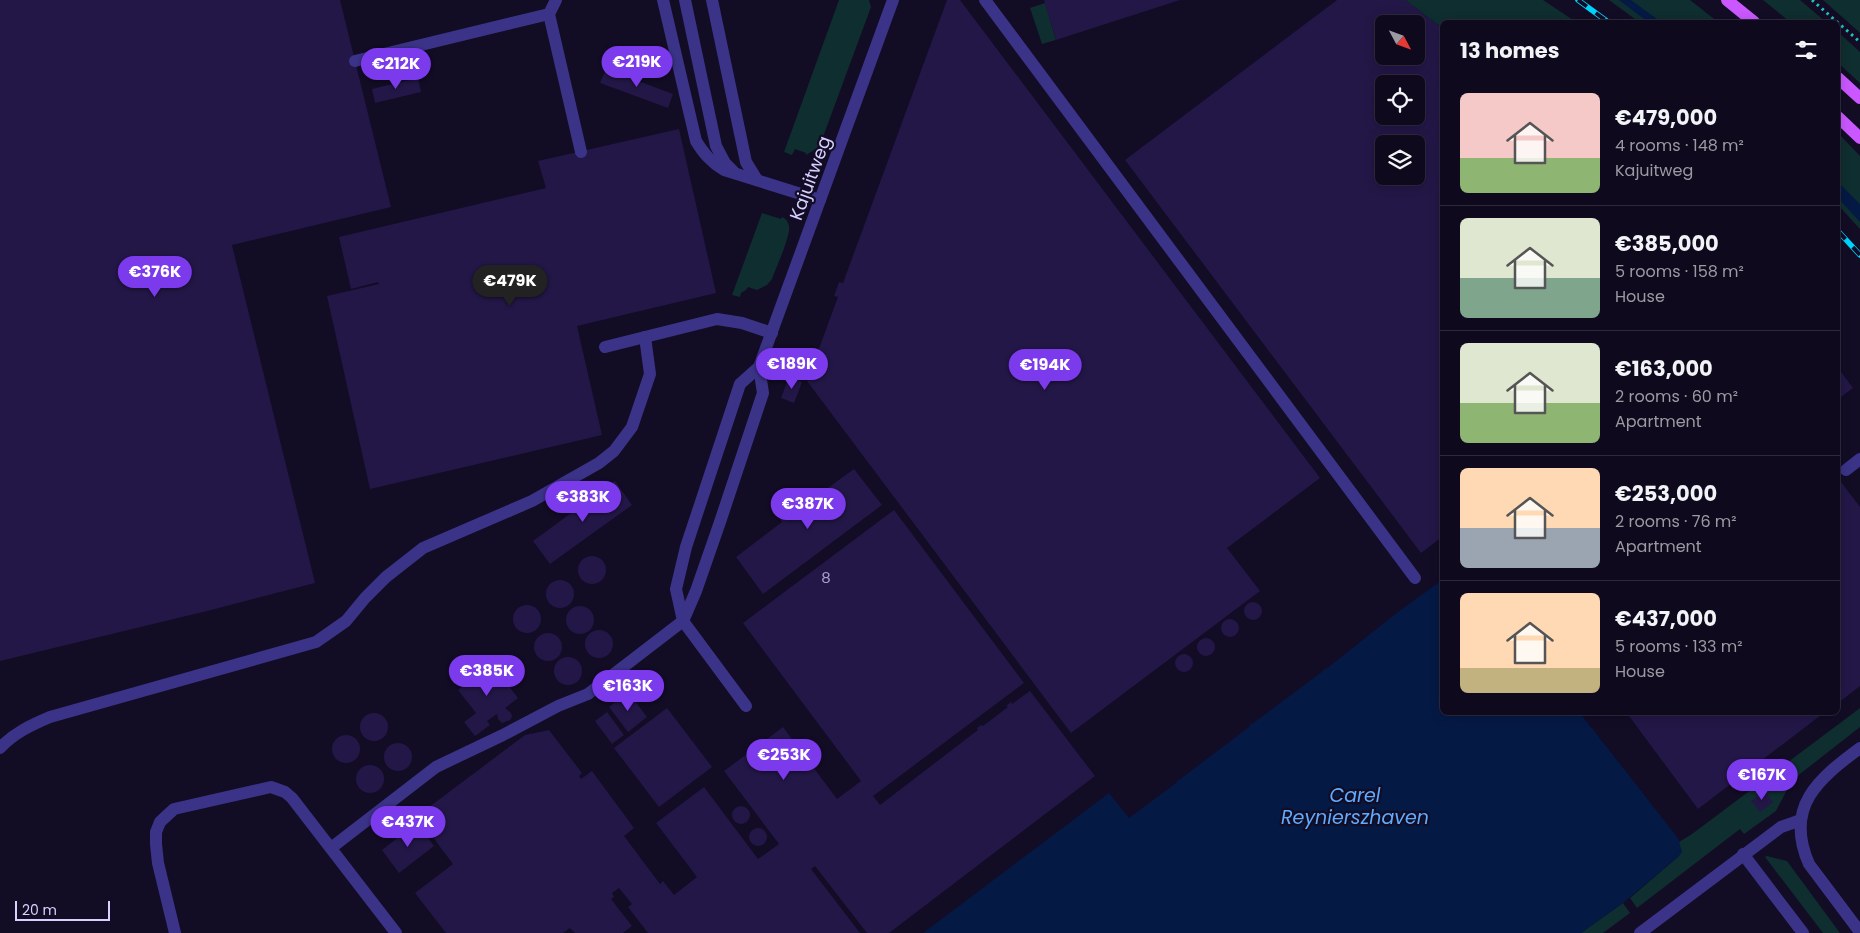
<!DOCTYPE html>
<html lang="en">
<head>
<meta charset="utf-8">
<style>
  body { margin:0; font-family:Poppins,sans-serif; background:#171225; color:#f1f3f6; height:100vh; display:flex; flex-direction:column; font-size:19px; white-space:nowrap }
  * { box-sizing:border-box; margin:0 }
  p { font-size:16px; color:#9b9aa3 }
  .icon { flex:none; width:28px; height:28px; fill:none; stroke:currentColor; stroke-width:2; stroke-linecap:round; stroke-linejoin:round }
  .map { position:relative; flex:1; overflow:hidden }
  .details { position:absolute; left:1440px; top:20px; width:400px; height:695px; display:flex; flex-direction:column; background:#0e091c; border-radius:8px; box-shadow:0 2px 12px #0003,0 0 0 1px #2e2a3b }
  .details>* { flex:none }
  .needle { width:32px; rotate:131deg }
  .tools { position:absolute; left:1375px; top:15px; display:grid; gap:10px }
  .tools a { display:grid; place-items:center; width:50px; height:50px; border-radius:8px; background:#0e091c; box-shadow:0 2px 12px #0003,0 0 0 1px #2e2a3b; font-size:25px }
  .scale { position:absolute; left:15px; bottom:12px; width:95px; box-sizing:border-box; padding-left:5px; border:2px solid #d8d0ff; border-top:0; font-size:14px; line-height:18px; white-space:nowrap; color:#d8d0ff; -webkit-text-stroke:4px #120c25; paint-order:stroke }
  .price { position:absolute; translate:-50% -42px; padding:0 11px; border-radius:18px; background:#7c3aed; color:#fff; font-size:16px; line-height:32px; filter:drop-shadow(0 1px 2px #0008) }
  .price::after { content:''; position:absolute; left:50%; top:30px; width:15px; height:11px; margin-left:-8px; background:inherit; clip-path:polygon(0 0,100% 0,50% 100%) }
  .price.current { background:#222; color:#fff }
  ul { padding:0; list-style:none }
  li { display:flex; align-items:center; gap:15px; height:125px; padding:0 20px }
  li+li { border-top:1px solid #2e2a3b }
  li span { display:grid; place-items:center; flex:none; width:140px; height:100px; border-radius:8px; color:#555 }
  li>.icon { margin-inline-start:auto }
  span .icon { width:60px; height:60px; fill:#fffc; stroke-width:1 }
  li b { font-size:21px }
  h2 { display:flex; justify-content:space-between; align-items:center; height:60px; padding:0 20px; font-size:21px }
  .map>svg:first-child { display:block }
</style>
</head>
<body>
<div class="map">
<svg width="1860" height="933" viewBox="0 0 1860 933">
  <rect width="100%" height="100%" fill="#120c25"/>
  <g fill="#0f2e2f">
    <polygon points="839,0 869,0 871,7 820,145 816,149 806,155 806,153 795,149 792,155 784,152"/>
    <polygon points="1405,0 1543,0 1576,22 1442,22 1442,28"/>
    <polygon points="1609,0 1690,0 1718,22 1639,22"/>
    <polygon points="1763,0 1800,0 1826,22 1790,22"/>
    <polygon points="1823,0 1860,0 1860,33 1859,32"/>
    <polygon points="1045,3 1056,40 1042,44 1030,8"/>
    <polygon points="1838,32 1860,52 1860,83 1838,63"/>
    <polygon points="1838,133 1860,156 1860,229 1838,205"/>
    <path d="M762,213L781,219L782,217C786,219 788,221 789,226C791,235 776,268 772,279L767,285L757,290L748,287L746,290L741,293L740,297L732,295Z"/>
    <polygon points="1860,708 1860,727 1800,774 1788,788 1776,811 1744,834 1740,829 1637,908 1630,898 1679,856 1679,842 1692,834"/>
    <polygon points="1767,856 1787,861 1840,933 1823,933 1765,857"/>
    <polygon points="1623,903 1630,913 1603,933 1581,933"/>
  </g>
  <g fill="#051945">
    <polygon points="1619,0 1631,0 1661,22 1648,22"/>
    <polygon points="1838,182 1860,204 1860,222 1838,198"/>
    <polygon points="1442,580 1442,712 1580,713 1678,838 1682,852 1679,856 1623,903 1581,933 923,933 1109,793 1129,818 1176,783 1178,779 1179,780 1249,727 1251,723 1252,724 1323,671 1325,668 1326,669 1398,612"/>
  </g>
  <g fill="#231747" fill-rule="evenodd">
    <polygon points="0,0 340,0 391,207 232,245 315,583 211,610 0,661"/>
    <polygon points="947,0 960,0 1320,478 1227,548 1260,591 1071,733 807,381 838,297 834,296 839,282 843,283"/>
    <polygon points="1044,0 1180,0 1056,40"/>
    <path d="M1337,0H1405L1442,28V537L1421,553L1125,160ZM1384,24H1416V56H1384ZM1384,84H1416V116H1384ZM1384,144H1416V176H1384Z"/>
    <polygon points="606,69 673,94 668,108 600,83"/>
    <polygon points="418,78 421,92 375,103 372,89"/>
    <polygon points="679,129 716,293 577,326 602,435 370,489 327,296 379,284 378,282 351,289 339,237 546,188 538,161"/>
    <polygon points="1838,368 1853,388 1838,399"/>
    <polygon points="789,377 802,382 794,403 781,398"/>
    <polygon points="854,469 882,505 763,594 736,557 782,522 776,513 788,503 800,494 807,503"/>
    <polygon points="1838,478 1860,507 1860,686 1838,703"/>
    <polygon points="615,481 632,505 550,564 533,541"/>
    <polygon points="894,510 1024,683 873,796 880,805 978,730 977,728 981,725 983,726 1008,707 1006,706 1011,702 1012,704 1030,691 1095,776 889,933 867,933 815,866 811,869 860,933 648,933 628,907 632,904 619,888 612,893 614,897 611,899 632,926 623,933 575,933 570,928 563,933 446,933 415,893 453,864 417,816 525,735 549,730 582,773 579,776 581,779 592,771 634,828 624,836 660,884 663,881 674,895 697,877 656,823 704,787 758,859 779,844 724,771 783,727 837,799 861,781 743,623"/>
    <circle cx="592" cy="570" r="14"/>
    <circle cx="560" cy="594" r="14"/>
    <circle cx="1253" cy="611" r="9"/>
    <circle cx="527" cy="619" r="14"/>
    <circle cx="580" cy="620" r="14"/>
    <circle cx="1230" cy="628" r="9"/>
    <circle cx="599" cy="644" r="14"/>
    <circle cx="548" cy="647" r="14"/>
    <circle cx="1206" cy="647" r="9"/>
    <circle cx="1184" cy="663" r="9"/>
    <circle cx="568" cy="671" r="14"/>
    <polygon points="492,664 501,675 506,671 515,682 509,686 518,698 505,708 511,713 512,717 510,720 502,723 498,719 497,714 487,721 490,725 475,736 464,722 476,713 458,690 471,680 468,679 464,674 467,666 472,665 476,667 479,674"/>
    <polygon points="628,692 647,717 628,732 609,707"/>
    <polygon points="667,708 712,767 659,807 614,748"/>
    <polygon points="607,712 624,735 612,744 595,721"/>
    <polygon points="1626,712 1825,712 1698,809"/>
    <circle cx="374" cy="727" r="14"/>
    <circle cx="346" cy="749" r="14"/>
    <circle cx="398" cy="757" r="14"/>
    <circle cx="370" cy="779" r="14"/>
    <polygon points="1765,791 1773,802 1760,812 1751,801"/>
    <circle cx="741" cy="815" r="9"/>
    <polygon points="417,823 434,846 399,873 382,850"/>
    <circle cx="758" cy="837" r="9"/>
  </g>
  <g fill="none" stroke-linecap="round" stroke-linejoin="round">
    <polyline stroke="#24bfbf" stroke-width="3" stroke-dasharray="2.5 4" stroke-linecap="butt" points="1812,0 1860,42"/>
    <g stroke="#3b3388" stroke-width="12">
      <polyline points="556,0 549,14 581,152"/>
      <path d="M663,0L696,141C704,154 711,162 724,170L820,200"/>
      <polyline points="685,0 716,146 725,163 733,171"/>
      <polyline points="712,0 746,162 757,180"/>
      <polyline points="985,0 1415,578"/>
      <polyline points="355,61 549,14"/>
      <polyline points="605,347 717,319 742,323 772,333"/>
      <polyline points="1846,470 1860,459"/>
      <polyline points="746,706 683,621 676,589 686,547 740,384 759,367 893,0"/>
      <path d="M0,748C14,733 31,725 50,717L316,642L346,621L365,598L386,577L423,548L532,501L599,463L614,451L632,427L650,374L645,337"/>
      <path d="M1860,748C1818,779 1784,807 1809,864L1860,932"/>
      <polyline points="331,848 436,767 503,735 558,706 588,694 683,621 696,591 720,522 763,393 759,367"/>
      <polyline points="1743,854 1803,933"/>
      <polyline points="175,933 158,863 156,844 156,832 160,822 174,809 271,787 285,792 292,798 396,933"/>
      <polyline points="1640,933 1781,827 1801,820"/>
    </g>
    <g stroke="#ca57ff" stroke-width="12">
      <polyline points="1727,0 1754,22"/>
      <polyline points="1838,78 1860,98"/>
      <polyline points="1838,117 1860,138"/>
    </g>
    <g stroke="#00d3fb" stroke-width="5.5">
      <g id="rail">
        <polyline points="1578,0 1608,22"/>
        <polyline points="1838,231 1860,255"/>
      </g>
    </g>
    <use href="#rail" stroke="#120c25" stroke-width="4" stroke-dasharray="11" stroke-linecap="butt"/>
  </g>
  <g text-anchor="middle" dominant-baseline="central" stroke-width="4.5" stroke-linejoin="round" paint-order="stroke">
    <g font-size="15" fill="#aba2d1">
      <text x="826" y="577">8</text>
    </g>
    <g font-size="18" fill="#d8d0ff" stroke="#120c25">
      <text transform="translate(810 178) rotate(-70)">Kajuitweg</text>
    </g>
    <g font-size="19" font-style="italic" fill="#5eabff" stroke="#120c25">
      <text x="1355" y="795">Carel<tspan x="1355" dy="22">Reynierszhaven</tspan></text>
    </g>
  </g>
</svg>
<div class="tools">
<a><svg class="needle" viewBox="-14 -14 28 28"><path d="M0-13l5 13h-10z" fill="#e53935"/><path d="M0 13l5-13h-10z" fill="#9b9aa3"/></svg></a>
<a><svg class="icon" aria-label="locate" viewBox="0 0 24 24"><circle cx="12" cy="12" r="6"/><path d="M12 2v4M12 18v4M2 12h4M18 12h4"/></svg></a>
<a><svg class="icon" aria-label="layers" viewBox="0 0 24 24"><path d="M12 4l9 5-9 5-9-5zM3 14l9 5 9-5"/></svg></a>
</div>
<div class="scale">20 m</div>
<b class="price" style="left:637px;top:88px">€219K</b>
<b class="price" style="left:396px;top:90px">€212K</b>
<b class="price" style="left:155px;top:298px">€376K</b>
<b class="price current" style="left:510px;top:307px">€479K</b>
<b class="price" style="left:792px;top:390px">€189K</b>
<b class="price" style="left:1045px;top:391px">€194K</b>
<b class="price" style="left:583px;top:523px">€383K</b>
<b class="price" style="left:808px;top:530px">€387K</b>
<b class="price" style="left:487px;top:697px">€385K</b>
<b class="price" style="left:628px;top:712px">€163K</b>
<b class="price" style="left:784px;top:781px">€253K</b>
<b class="price" style="left:1762px;top:801px">€167K</b>
<b class="price" style="left:408px;top:848px">€437K</b>
<section class="details">
<h2>13 homes<svg class="icon" aria-label="filters" viewBox="0 0 24 24"><path d="M4 7h16M4 17h16"/><circle cx="9" cy="7" r="2"/><circle cx="15" cy="17" r="2"/></svg></h2>
<ul>
<li><span style="background:linear-gradient(#f6c9c9 65%,#8fb573 0)"><svg class="icon" aria-label="home" viewBox="0 0 24 24"><path d="M3 11l9-7 9 7M6 9v11h12V9"/></svg></span><div><b>€479,000</b><p>4 rooms · 148 m²</p><p>Kajuitweg</p></div></li>
<li><span style="background:linear-gradient(#dfe7d0 60%,#7fa58c 0)"><svg class="icon" aria-label="home" viewBox="0 0 24 24"><path d="M3 11l9-7 9 7M6 9v11h12V9"/></svg></span><div><b>€385,000</b><p>5 rooms · 158 m²</p><p>House</p></div></li>
<li><span style="background:linear-gradient(#dfe7d0 60%,#8fb573 0)"><svg class="icon" aria-label="home" viewBox="0 0 24 24"><path d="M3 11l9-7 9 7M6 9v11h12V9"/></svg></span><div><b>€163,000</b><p>2 rooms · 60 m²</p><p>Apartment</p></div></li>
<li><span style="background:linear-gradient(#ffd9b3 60%,#9aa5b1 0)"><svg class="icon" aria-label="home" viewBox="0 0 24 24"><path d="M3 11l9-7 9 7M6 9v11h12V9"/></svg></span><div><b>€253,000</b><p>2 rooms · 76 m²</p><p>Apartment</p></div></li>
<li><span style="background:linear-gradient(#ffd9b3 75%,#c2b280 0)"><svg class="icon" aria-label="home" viewBox="0 0 24 24"><path d="M3 11l9-7 9 7M6 9v11h12V9"/></svg></span><div><b>€437,000</b><p>5 rooms · 133 m²</p><p>House</p></div></li>
</ul>
</section>
</div>
</body>
</html>
